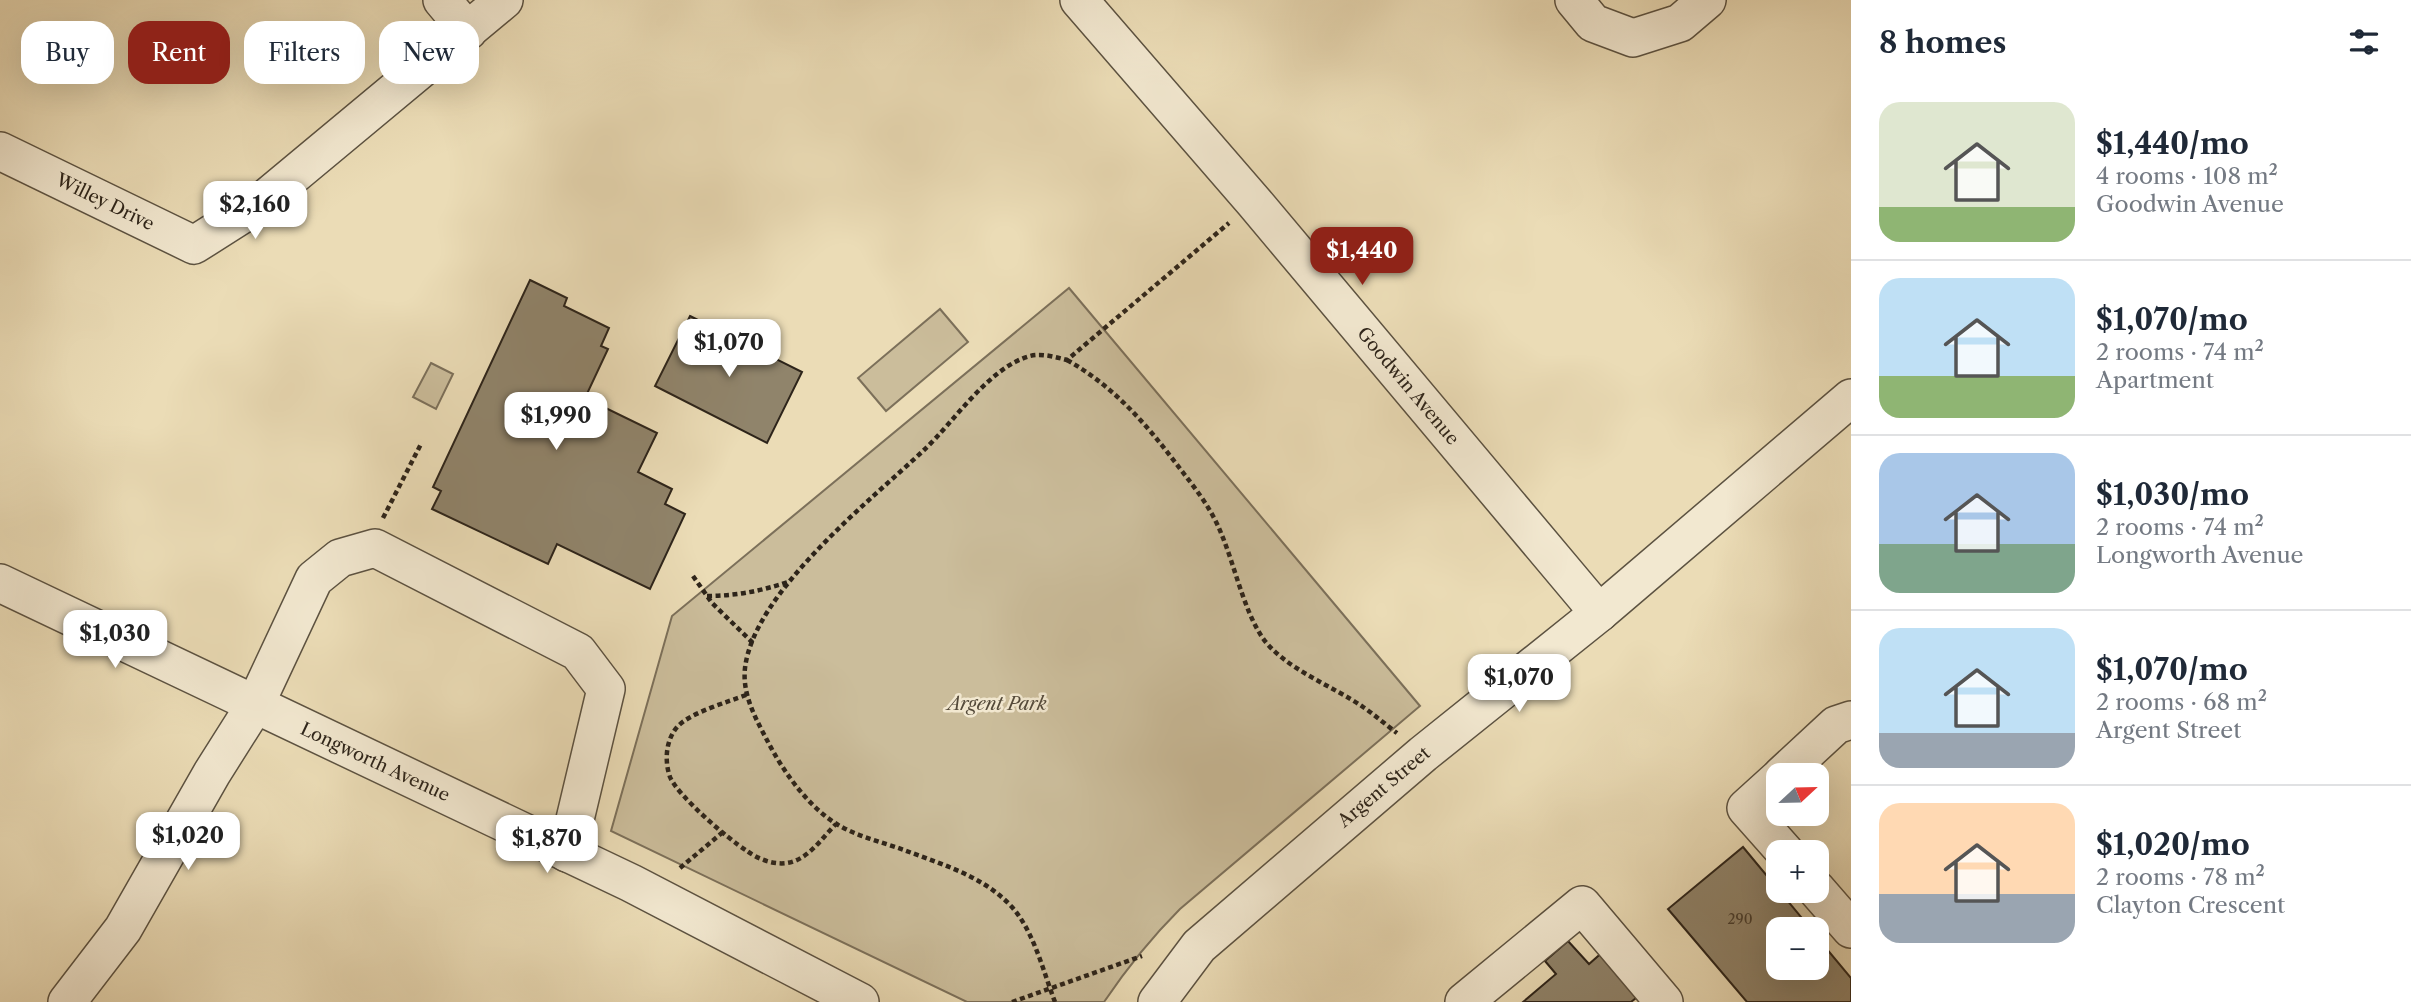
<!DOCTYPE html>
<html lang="en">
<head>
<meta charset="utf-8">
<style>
  body { margin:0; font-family:"Libre Caslon Text",serif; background:#f2f2f3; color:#1f2937; height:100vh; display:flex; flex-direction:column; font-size:26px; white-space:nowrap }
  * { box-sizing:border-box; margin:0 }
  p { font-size:23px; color:#747a83 }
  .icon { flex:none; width:38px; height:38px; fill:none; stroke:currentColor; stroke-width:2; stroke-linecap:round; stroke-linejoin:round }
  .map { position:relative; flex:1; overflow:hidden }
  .details { display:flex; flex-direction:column; background:#fff; width:560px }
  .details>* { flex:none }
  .guide { position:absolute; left:21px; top:21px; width:665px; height:63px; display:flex; gap:14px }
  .needle { width:46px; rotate:68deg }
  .buttons { position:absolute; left:1766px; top:763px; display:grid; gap:14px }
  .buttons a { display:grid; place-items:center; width:63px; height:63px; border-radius:14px; background:#fff; box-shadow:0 7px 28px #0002; font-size:35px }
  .price { position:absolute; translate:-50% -60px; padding:0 16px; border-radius:14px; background:#fff; color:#222; font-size:23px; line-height:46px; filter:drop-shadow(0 2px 4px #0008) }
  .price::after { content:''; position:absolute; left:50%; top:42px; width:21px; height:16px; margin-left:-10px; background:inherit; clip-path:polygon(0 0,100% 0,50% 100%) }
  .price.selected { background:#8f2418; color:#fff }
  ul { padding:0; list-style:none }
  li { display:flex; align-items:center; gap:21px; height:175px; padding:0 28px }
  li+li { border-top:2px solid #e0e1e3 }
  li span { display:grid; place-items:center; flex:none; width:196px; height:140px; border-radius:21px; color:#555 }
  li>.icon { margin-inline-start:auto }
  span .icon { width:84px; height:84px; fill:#fffc; stroke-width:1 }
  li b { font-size:30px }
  h2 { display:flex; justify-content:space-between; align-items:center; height:84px; padding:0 28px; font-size:30px }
  .pill { padding:0 24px; border-radius:21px; background:#fff; box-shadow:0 7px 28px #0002; font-size:24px; line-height:63px }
  .pill.selected { background:#8f2418; color:#fff }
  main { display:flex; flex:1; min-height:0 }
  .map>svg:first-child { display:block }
</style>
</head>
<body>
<main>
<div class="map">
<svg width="1851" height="1002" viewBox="0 0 1851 1002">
  <rect width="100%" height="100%" fill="#ebdcb6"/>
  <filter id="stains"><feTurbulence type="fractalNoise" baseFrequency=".00286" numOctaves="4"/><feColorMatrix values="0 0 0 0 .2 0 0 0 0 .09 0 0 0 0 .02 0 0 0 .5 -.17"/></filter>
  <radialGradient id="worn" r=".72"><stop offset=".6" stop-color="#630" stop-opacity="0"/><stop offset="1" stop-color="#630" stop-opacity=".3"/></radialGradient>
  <g fill="#cbbd9b" stroke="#7c705a" stroke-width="2">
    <path d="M1069,288L1420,706L1180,909C1151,938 1127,968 1104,1002H967L611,831L672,616Z"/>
    <polygon points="940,309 968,342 886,411 858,378"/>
    <polygon points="431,363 453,374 436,409 413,397"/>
  </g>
  <g fill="#90846b" stroke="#2d241a" stroke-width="2">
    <polygon points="530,280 567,298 564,306 609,328 601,346 608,349 585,398 657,433 638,472 672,489 665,504 685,514 650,589 557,544 548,564 432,509 441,491 433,487"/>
    <polygon points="690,316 802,372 767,443 655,386"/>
    <polygon points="1743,847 1811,929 1778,929 1778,968 1816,968 1816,936 1851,978 1851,1002 1747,1002 1668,909"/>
    <polygon points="1568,941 1589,964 1605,950 1641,994 1631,1002 1523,1002 1556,974 1545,961"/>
  </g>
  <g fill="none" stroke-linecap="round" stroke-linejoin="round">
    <g stroke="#5c5241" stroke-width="40">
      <g id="minor">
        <polyline points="442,0 468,31"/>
        <polyline points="1079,0 1254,202 1599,613"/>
        <polyline points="1574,0 1593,23 1633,38 1680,23 1707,0"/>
        <polyline points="0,151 194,245 260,203 504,0"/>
        <polyline points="0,583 631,883 860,1002"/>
        <polyline points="1782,775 1836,725 1851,720"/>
        <polyline points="1778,779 1746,808 1785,852"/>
        <polyline points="1816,889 1851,929"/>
        <polyline points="67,1002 123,929 212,773 255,705 314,579 340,558 375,548 578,652 606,689 567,853"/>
        <polyline points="1157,1002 1199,946 1423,754 1599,613 1851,398"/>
        <polyline points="1464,1002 1582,905 1664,1002"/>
      </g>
    </g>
    <g stroke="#2d241a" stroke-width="4.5" stroke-dasharray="5 3.5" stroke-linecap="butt">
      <path d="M1067,360C1115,387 1148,426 1181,470C1196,489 1212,510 1221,533C1235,566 1243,608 1262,637C1283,668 1333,686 1363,707C1375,715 1386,725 1397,733"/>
      <polyline points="383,518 421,444"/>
      <polyline points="693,576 712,603 753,643"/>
      <path d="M707,596C735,596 761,591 788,582"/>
      <path d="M746,695C728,702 692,712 678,726C666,739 664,760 670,777C678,796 728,839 747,851C758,859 773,865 787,863C808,860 822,838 836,824"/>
      <polyline points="680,868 723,832"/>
      <polyline points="1012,1002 1142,956"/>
      <path d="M1055,1002C1043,971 1034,931 1011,906C983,876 941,864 904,850C882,842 855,836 835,823C807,805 783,771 768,742C756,719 742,695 745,668C754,592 870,501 924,450C954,422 989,367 1030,356C1042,353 1055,357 1067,360L1229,223"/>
    </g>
    <use href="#minor" stroke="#f2e8d0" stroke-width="37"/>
  </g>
  <g text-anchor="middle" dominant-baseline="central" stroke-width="5" stroke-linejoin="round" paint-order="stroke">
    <g font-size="14" fill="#463c2e">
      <text x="1740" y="919">290</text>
    </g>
    <g font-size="18" fill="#2d241a" stroke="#f2e8d0">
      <text transform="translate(105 202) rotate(26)">Willey Drive</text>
      <text transform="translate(1408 386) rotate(50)">Goodwin Avenue</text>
      <text transform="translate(375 762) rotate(25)">Longworth Avenue</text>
      <text transform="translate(1384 787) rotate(-40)">Argent Street</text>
    </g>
    <g font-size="18" font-style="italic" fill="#544a3a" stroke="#f2e8d0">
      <text x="997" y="704">Argent Park</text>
    </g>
  </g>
  <rect width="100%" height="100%" filter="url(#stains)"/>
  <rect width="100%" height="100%" fill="url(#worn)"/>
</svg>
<div class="buttons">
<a><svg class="needle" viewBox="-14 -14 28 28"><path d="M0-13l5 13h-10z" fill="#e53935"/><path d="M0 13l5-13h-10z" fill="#747a83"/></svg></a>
<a>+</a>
<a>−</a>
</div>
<b class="price" style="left:255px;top:241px">$2,160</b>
<b class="price selected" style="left:1362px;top:287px">$1,440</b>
<b class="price" style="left:729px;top:379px">$1,070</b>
<b class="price" style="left:556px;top:452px">$1,990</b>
<b class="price" style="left:115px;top:670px">$1,030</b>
<b class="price" style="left:1519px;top:714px">$1,070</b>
<b class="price" style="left:188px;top:872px">$1,020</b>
<b class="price" style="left:547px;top:875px">$1,870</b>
<div class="guide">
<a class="pill">Buy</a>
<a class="pill selected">Rent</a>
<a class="pill">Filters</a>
<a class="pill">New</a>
</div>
</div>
<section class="details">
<h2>8 homes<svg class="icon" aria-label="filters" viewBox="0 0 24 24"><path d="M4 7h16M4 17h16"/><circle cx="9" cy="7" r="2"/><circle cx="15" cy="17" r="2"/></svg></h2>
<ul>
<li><span style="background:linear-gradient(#dfe7d0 75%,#8fb573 0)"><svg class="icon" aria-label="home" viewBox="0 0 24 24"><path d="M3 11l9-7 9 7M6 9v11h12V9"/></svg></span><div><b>$1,440/mo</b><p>4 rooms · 108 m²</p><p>Goodwin Avenue</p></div></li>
<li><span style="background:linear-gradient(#bfe0f5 70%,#8fb573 0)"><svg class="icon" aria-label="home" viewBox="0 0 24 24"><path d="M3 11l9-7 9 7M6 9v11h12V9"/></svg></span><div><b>$1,070/mo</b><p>2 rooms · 74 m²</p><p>Apartment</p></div></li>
<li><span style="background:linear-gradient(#a9c7e8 65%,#7fa58c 0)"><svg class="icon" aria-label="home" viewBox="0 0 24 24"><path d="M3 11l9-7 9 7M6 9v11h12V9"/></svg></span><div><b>$1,030/mo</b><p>2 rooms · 74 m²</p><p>Longworth Avenue</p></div></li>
<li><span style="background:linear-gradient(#bfe0f5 75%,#9aa5b1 0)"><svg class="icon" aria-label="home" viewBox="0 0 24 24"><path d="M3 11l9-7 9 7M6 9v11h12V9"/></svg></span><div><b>$1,070/mo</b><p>2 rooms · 68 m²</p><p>Argent Street</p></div></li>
<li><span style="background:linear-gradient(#ffd9b3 65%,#9aa5b1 0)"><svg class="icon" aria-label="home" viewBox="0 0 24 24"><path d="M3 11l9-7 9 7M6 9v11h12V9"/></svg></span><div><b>$1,020/mo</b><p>2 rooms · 78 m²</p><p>Clayton Crescent</p></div></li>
</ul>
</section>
</main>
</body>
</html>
